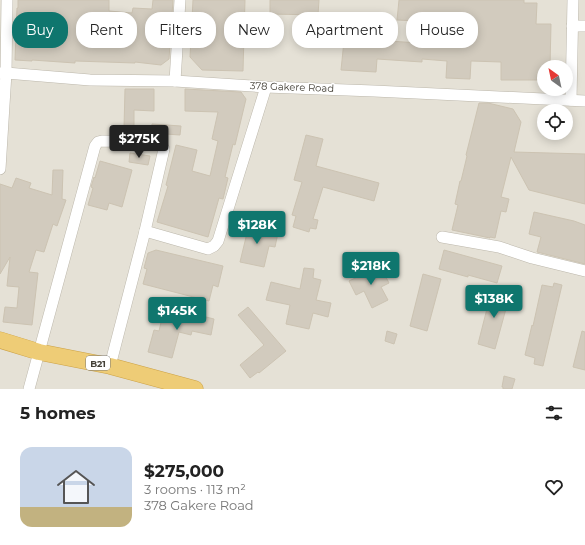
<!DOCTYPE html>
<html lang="en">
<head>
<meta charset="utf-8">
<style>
  body { margin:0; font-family:Montserrat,sans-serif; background:#f2f2f2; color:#222; height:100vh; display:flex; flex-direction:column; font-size:15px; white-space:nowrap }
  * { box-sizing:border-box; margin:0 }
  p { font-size:13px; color:#767676 }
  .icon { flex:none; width:22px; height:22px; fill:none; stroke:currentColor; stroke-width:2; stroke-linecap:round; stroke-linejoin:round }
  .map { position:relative; height:389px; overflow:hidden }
  .side { display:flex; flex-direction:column; background:#fff; flex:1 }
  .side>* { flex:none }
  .hud { position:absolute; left:12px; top:12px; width:561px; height:36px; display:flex; gap:8px }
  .needle { width:26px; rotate:327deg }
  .tools { position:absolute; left:537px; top:60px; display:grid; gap:8px }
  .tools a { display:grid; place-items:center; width:36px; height:36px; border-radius:50%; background:#fff; box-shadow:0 2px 10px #0003; font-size:20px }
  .price { position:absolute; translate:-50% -34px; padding:0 9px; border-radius:4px; background:#0f766e; color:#fff; font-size:13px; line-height:26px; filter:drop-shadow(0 1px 2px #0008) }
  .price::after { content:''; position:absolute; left:50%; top:24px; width:12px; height:9px; margin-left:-6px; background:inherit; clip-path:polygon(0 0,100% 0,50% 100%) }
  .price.active { background:#222; color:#fff }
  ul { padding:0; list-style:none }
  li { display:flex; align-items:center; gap:12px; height:100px; padding:0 20px }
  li+li { border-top:1px solid #e0e0e0 }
  li span { display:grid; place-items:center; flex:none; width:112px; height:80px; border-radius:12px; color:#555 }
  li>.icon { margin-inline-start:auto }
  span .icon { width:48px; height:48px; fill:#fffc; stroke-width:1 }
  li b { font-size:17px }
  h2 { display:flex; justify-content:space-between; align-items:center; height:48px; padding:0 20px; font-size:17px }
  .tag { padding:0 14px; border-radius:16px; background:#fff; box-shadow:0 2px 10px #0003; font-size:14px; line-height:36px }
  .tag.active { background:#0f766e; color:#fff }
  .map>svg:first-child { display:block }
</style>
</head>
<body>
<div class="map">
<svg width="585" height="389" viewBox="0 0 585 389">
  <rect width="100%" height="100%" fill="#f2efe8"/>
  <path fill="#e5e1d6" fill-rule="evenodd" d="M0,0H585V389H0ZM544,67H566V89H544ZM544,111H566V133H544Z"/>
  <g fill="#d2cbbe" stroke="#ccc3b2">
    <polygon points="18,0 109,0 109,11 132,13 133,8 152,9 153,0 173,0 169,59 161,65 135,62 135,63 75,61 75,63 32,60 32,61 15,60 17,8 18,8"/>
    <polygon points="193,0 245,0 243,71 202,70 190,57"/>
    <polygon points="270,0 319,0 318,15 270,14"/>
    <polygon points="399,0 524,0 524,3 537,3 536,24 551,24 550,67 544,67 544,74 537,74 537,80 501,80 501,62 471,61 470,79 446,78 447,61 422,59 422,62 377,59 376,72 341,70 344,41 356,42 356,40 389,43 389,41 418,43 420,21 397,20"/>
    <polygon points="125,89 154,89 154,111 134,110 134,128 124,128"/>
    <polygon points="185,89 241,92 246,99 235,145 233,144 225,177 228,178 223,199 219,198 208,237 157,222 168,186 166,185 176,145 197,150 192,171 210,176 218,141 212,139 218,112 185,111"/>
    <polygon points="479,103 488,103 513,109 521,122 514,152 585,154 585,204 529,190 511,157 501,197 509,199 506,212 501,211 495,238 490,237 490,238 452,230 458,205 455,204 460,181 461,181 467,156 466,155"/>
    <polygon points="152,124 181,126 180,135 151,133"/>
    <polygon points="306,135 323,139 316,166 379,183 374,201 323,187 313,219 318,220 316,229 310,228 309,232 293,227 296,216 292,215 302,182 294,180"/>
    <polygon points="130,153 150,156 148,165 129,162"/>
    <polygon points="100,161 132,170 122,207 109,203 107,210 88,205 93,188 91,187 94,177 95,178"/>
    <polygon points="53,170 63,170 62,199 66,200 57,226 53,224 44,252 36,250 29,272 38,273 32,325 3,322 5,307 17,308 19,287 7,286 10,257 0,274 0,184 12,188 16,178 31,183 29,188 52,195"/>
    <polygon points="534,212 574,221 585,225 585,264 537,252 541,237 529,234"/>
    <polygon points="243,222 251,224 250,228 278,233 275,247 269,246 264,267 240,262 247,233 241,232"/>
    <polygon points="156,250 223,266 218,287 213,285 209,301 143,284 147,269 144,268 148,253"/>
    <polygon points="444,250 502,266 497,283 468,275 468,277 439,269"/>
    <polygon points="380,266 389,283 381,287 388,300 372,308 364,291 356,295 349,281"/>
    <polygon points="304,268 314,269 313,278 321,280 316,300 331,303 328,317 313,313 309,329 286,324 290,305 266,300 271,282 300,289"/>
    <polygon points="423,274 441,279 427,331 410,326"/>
    <polygon points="554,283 562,285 543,366 534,364 535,358 525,355 532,325 533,326 542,285 553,287"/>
    <polygon points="492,289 510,294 495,349 478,344"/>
    <polygon points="248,307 286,351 259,373 258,372 250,378 240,365 264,345 238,315"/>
    <polygon points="164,310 205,319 206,317 214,319 211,335 192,331 191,335 179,332 172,358 148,352 154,330 159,331"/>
    <polygon points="387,331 397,334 394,344 385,341"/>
    <polygon points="582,331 585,332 585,370 573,367"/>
    <polygon points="504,376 515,379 512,389 503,389 503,387 502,387"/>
  </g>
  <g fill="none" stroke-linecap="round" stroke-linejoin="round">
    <g stroke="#bcb7ab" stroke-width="12">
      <g id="minor">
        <polyline points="572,26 585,26"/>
        <polyline points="0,73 6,73 90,80 175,81 266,87 374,91 585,101"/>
        <polyline points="175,81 180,0"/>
        <polyline points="571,100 573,0"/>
        <polyline points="0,169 6,73 7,0"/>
        <polyline points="145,231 208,249 214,246 218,241 266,87"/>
        <polyline points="442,237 499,247 532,258 585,271"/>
        <polyline points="29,389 95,146 98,142 102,141 157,142 161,145 164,149 145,231 110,366"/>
      </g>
    </g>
    <g stroke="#cca247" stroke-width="17">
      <polyline id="highway" points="0,340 39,352 110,366 195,389"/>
    </g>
    <use href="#minor" stroke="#fff" stroke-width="11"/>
    <use href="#highway" stroke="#eecc76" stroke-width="16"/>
  </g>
  <g text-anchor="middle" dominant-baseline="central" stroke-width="3" stroke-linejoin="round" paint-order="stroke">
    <rect fill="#fff" stroke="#7c7973" stroke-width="1" x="86" y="356" width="24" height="14" rx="3"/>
    <g font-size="9" font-weight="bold" fill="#444037">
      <text x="98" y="363">B21</text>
    </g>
    <g font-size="10" fill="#444037" stroke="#fff">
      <text transform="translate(292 87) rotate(2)">378 Gakere Road</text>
    </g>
  </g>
</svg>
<div class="tools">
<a><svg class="needle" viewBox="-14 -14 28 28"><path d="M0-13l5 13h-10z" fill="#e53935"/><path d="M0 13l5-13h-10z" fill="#767676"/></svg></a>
<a><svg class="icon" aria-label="locate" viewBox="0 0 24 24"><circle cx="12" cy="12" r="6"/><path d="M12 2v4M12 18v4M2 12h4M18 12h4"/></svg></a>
</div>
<b class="price active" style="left:139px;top:159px">$275K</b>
<b class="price" style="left:257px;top:245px">$128K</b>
<b class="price" style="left:371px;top:286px">$218K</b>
<b class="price" style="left:494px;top:319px">$138K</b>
<b class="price" style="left:177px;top:331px">$145K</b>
<div class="hud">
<a class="tag active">Buy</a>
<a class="tag">Rent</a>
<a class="tag">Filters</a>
<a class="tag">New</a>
<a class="tag">Apartment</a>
<a class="tag">House</a>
</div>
</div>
<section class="side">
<h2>5 homes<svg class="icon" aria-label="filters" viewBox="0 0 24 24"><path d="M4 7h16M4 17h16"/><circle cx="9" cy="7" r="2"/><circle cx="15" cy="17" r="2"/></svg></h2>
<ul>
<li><span style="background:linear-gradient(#c9d6e8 75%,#c2b280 0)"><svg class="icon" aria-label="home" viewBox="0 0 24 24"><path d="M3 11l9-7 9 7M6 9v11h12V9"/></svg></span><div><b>$275,000</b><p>3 rooms · 113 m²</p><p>378 Gakere Road</p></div><svg class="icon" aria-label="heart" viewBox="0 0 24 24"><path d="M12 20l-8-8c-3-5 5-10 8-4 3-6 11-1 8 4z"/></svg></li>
</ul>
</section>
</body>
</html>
